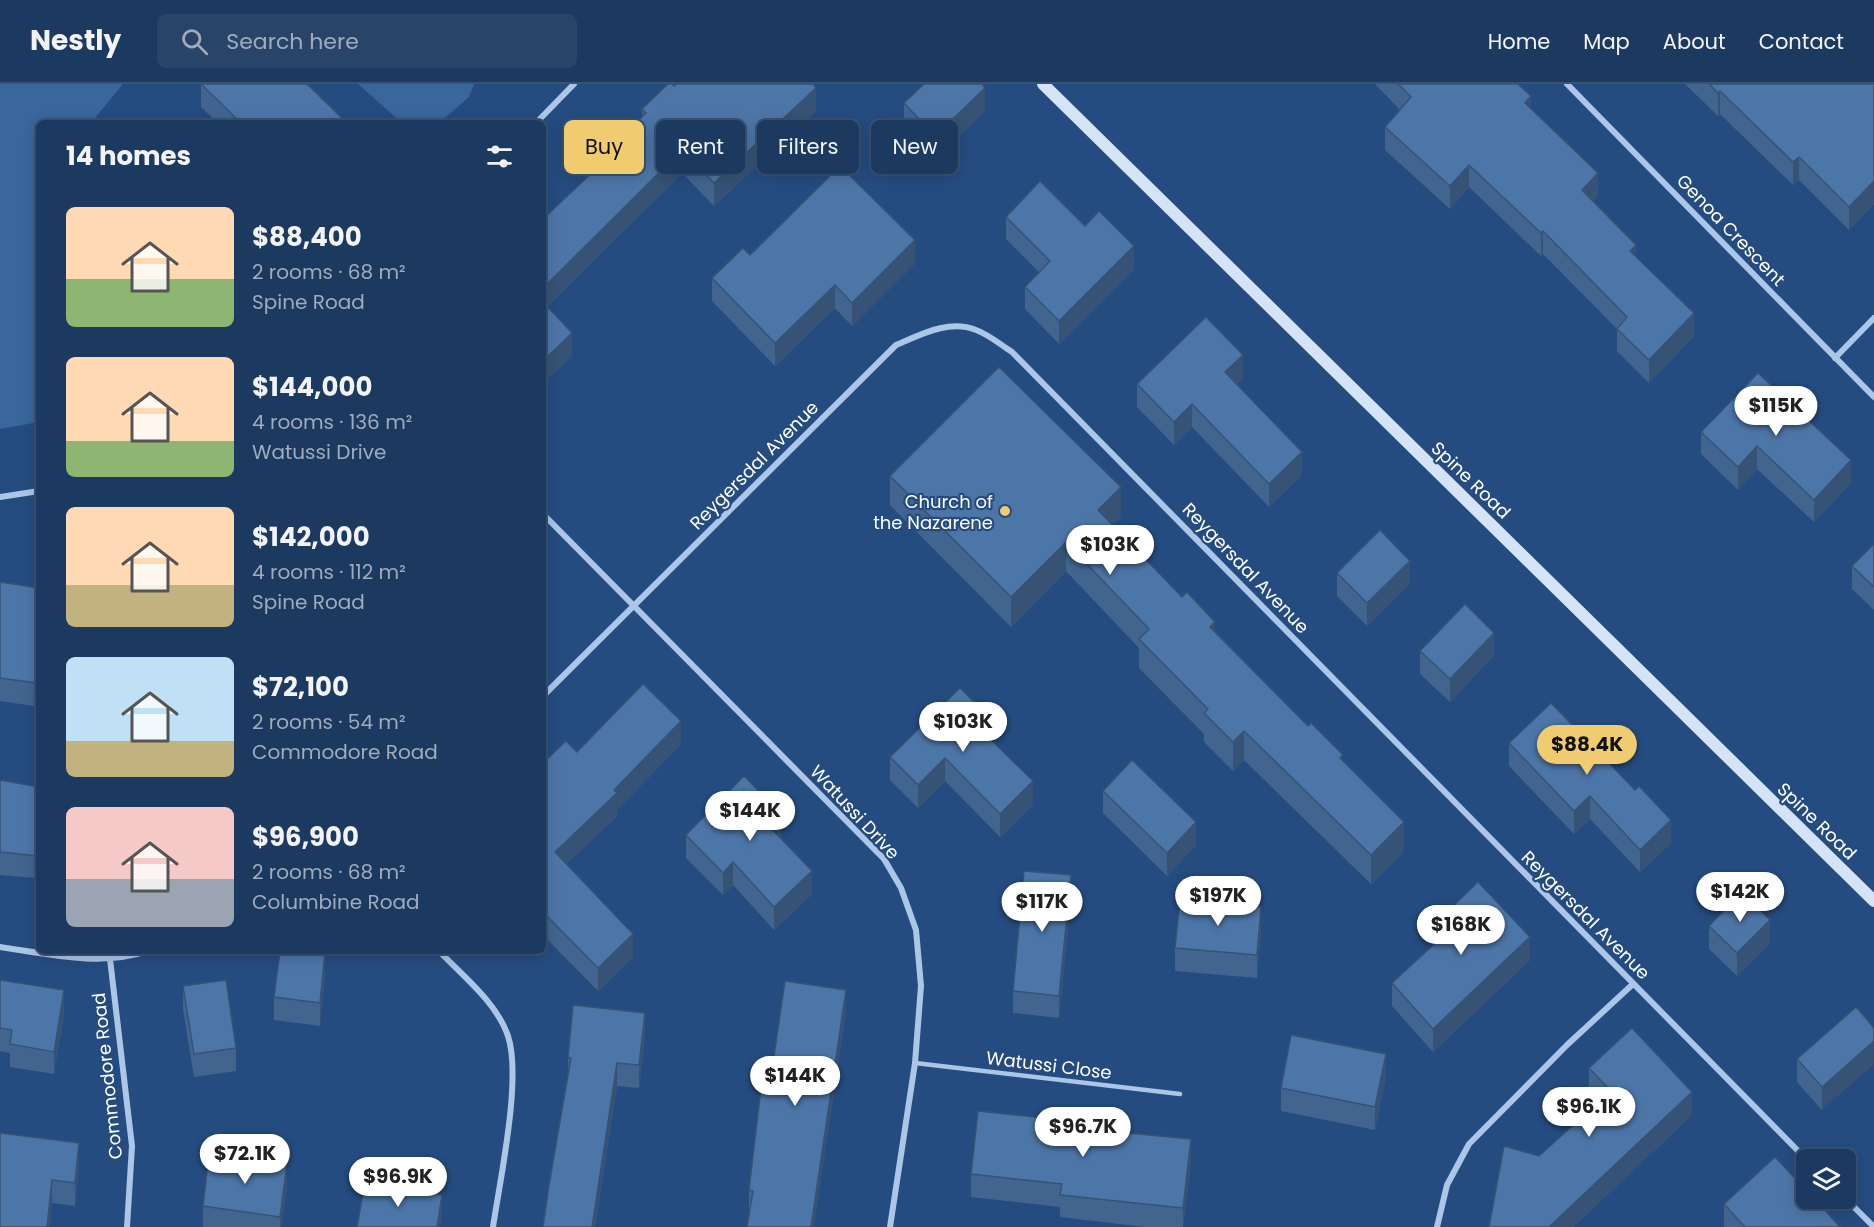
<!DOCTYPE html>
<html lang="en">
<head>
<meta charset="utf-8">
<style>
  body { margin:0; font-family:Poppins,sans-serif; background:#294469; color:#f1f3f6; height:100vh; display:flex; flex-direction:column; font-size:22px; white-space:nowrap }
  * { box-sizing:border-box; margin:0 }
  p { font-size:20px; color:#a0acbd }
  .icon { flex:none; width:33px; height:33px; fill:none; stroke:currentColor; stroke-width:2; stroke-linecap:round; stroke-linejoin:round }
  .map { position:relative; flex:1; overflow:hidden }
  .side { position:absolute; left:36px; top:36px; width:510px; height:834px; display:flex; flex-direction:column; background:#1c3960; border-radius:9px; box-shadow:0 3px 15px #0003,0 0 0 2px #3a5375 }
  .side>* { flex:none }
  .banner { position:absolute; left:564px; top:36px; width:570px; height:54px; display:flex; gap:12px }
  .fabs { position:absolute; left:1796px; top:1065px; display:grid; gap:12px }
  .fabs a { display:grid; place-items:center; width:60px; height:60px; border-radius:9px; background:#1c3960; box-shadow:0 3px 15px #0003,0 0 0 2px #3a5375; font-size:30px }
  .price { position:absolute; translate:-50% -51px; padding:0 14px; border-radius:21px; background:#fff; color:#222; font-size:20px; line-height:39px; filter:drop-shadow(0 2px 3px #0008) }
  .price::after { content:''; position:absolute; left:50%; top:36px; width:18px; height:14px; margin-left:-9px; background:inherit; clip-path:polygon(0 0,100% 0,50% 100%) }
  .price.on { background:#f0cb6f; color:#111 }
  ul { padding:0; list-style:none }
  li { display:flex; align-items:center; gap:18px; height:150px; padding:0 30px }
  li span { display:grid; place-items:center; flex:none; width:168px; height:120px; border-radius:9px; color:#555 }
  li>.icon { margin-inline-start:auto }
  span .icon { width:72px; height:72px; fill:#fffc; stroke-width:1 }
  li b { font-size:26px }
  h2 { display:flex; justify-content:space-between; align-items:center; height:72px; padding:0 30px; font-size:26px }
  .tag { padding:0 21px; border-radius:9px; background:#1c3960; box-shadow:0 3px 15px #0003,0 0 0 2px #3a5375; font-size:21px; line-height:54px }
  .tag.on { background:#f0cb6f; color:#111 }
  header { display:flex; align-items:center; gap:36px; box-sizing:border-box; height:84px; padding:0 30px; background:#1c3960; border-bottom:2px solid #3a5375 }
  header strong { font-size:28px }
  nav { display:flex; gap:33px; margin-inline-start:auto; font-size:21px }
  .search { width:420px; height:54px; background:#294469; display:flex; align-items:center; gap:15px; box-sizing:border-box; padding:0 21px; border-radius:9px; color:#a0acbd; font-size:22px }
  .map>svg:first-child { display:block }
</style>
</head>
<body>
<header>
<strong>Nestly</strong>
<div class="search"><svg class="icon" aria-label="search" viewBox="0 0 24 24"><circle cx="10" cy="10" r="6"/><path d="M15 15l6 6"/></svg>Search here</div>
<nav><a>Home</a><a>Map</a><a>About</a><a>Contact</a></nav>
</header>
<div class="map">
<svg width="1874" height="1143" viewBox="0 0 1874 1143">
  <rect width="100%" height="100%" fill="#254c80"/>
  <g fill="#39669d">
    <polygon points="0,0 123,0 95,34 99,39 39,39 39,338 0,345"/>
    <polygon points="358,0 474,0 469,13 439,39 402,39"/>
  </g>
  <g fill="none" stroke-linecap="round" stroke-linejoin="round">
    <polyline stroke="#abc6e6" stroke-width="4.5" points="915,979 1180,1010"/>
    <g stroke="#abc6e6" stroke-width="6">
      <polyline points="1567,0 1874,313"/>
      <polyline points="536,39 574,0"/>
      <polyline points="1835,274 1874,234"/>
      <polyline points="0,413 39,407"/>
      <polyline points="543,430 884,775 901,804 916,846 921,902 915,979 890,1143"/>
      <path d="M543,612L896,261C920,251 949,235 976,246C988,250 1001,261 1012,268L1807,1076"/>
      <path d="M0,863C48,870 101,883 148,867"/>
      <path d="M439,867C463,892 497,919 508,952C522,994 500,1096 493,1143"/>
      <polyline points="110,875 132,1062 127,1143"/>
      <polyline points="1845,1114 1874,1143"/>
      <polyline points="1437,1143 1447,1101 1469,1060 1567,961 1633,900"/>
    </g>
    <polyline stroke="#d5e3f6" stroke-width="12" points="1043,0 1874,817"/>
  </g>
  <g fill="#426590">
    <polygon points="201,0 347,39 218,39 201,23"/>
    <polygon points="1375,0 1518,0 1531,25 1598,112 1593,117 1636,173 1694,252 1649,299 1617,267 1617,245 1543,170 1541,172 1469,103 1450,125 1385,66 1385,43 1400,26"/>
    <polygon points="1685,0 1874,0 1874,120 1849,146 1799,96 1793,101 1720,30 1718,32"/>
    <polygon points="674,2 816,27 714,122 682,89 547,223 572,272 543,299 543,135 594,87 594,79 642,32 642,25"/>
    <polygon points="904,19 985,27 935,75 904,42"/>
    <polygon points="1006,133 1085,142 1134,185 1059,260 1025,225 1025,203 1039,188 1006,155"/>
    <polygon points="750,171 915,179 852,242 835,224 775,282 712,217 712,194"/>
    <polygon points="1758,289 1851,399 1814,438 1757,385 1738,406 1701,370 1701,348"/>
    <polygon points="1243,294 1237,300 1302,391 1269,423 1192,343 1174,361 1137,323 1137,300"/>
    <polygon points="890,392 1121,432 1112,441 1215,547 1343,677 1404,767 1371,800 1244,676 1233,687 1204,658 1204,650 1139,584 1139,564 1066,487 1011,543 890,421"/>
    <polygon points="1874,460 1874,526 1852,505 1852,482"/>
    <polygon points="1337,489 1410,499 1367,542 1337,512"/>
    <polygon points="0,498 39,504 39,640 34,640 34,622 0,617"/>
    <polygon points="1420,567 1494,571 1450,618 1420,590"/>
    <polygon points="988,653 1033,720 1000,753 945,697 918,724 890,696 890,673"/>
    <polygon points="1509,659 1671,759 1640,788 1590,735 1574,750 1509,682"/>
    <polygon points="681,660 617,726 617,732 566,780 633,873 598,907 543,851 543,679 577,668"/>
    <polygon points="0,696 39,703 39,802 36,801 36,794 0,791"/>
    <polygon points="1103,707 1196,761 1167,792 1103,729"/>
    <polygon points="686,751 781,753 780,754 812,810 774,846 733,801 723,811 686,774"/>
    <polygon points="1071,814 1059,934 1013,929 1013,907"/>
    <polygon points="1447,828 1530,876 1433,968 1392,922 1392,899 1447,848"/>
    <polygon points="1709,842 1770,859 1737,892 1709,865"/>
    <polygon points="1261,846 1257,894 1175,887 1175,864"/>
    <polygon points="325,891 320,942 274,936 274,913"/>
    <polygon points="0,896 64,929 54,990 10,983 10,969 0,967"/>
    <polygon points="183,902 236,964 236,987 194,993 183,925"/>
    <polygon points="1856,923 1822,1026 1797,998 1797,975"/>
    <polygon points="846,929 749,1126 749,1106 773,979"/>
    <polygon points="645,952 639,1004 617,1002 595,1143 543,1143 568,995 568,974"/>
    <polygon points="1589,984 1692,1031 1573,1143 1489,1143 1539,1072 1599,1017 1589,1007"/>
    <polygon points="1386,993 1375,1046 1281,1027 1281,1004"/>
    <polygon points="1120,1048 1191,1078 1183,1143 1145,1143 1060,1133 1060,1123 971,1113 971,1090"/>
    <polygon points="0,1049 79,1082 75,1122 52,1119"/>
    <polygon points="287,1103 281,1143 203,1143 203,1122"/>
    <polygon points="1724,1120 1840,1143 1724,1143"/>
  </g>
  <g fill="#365376">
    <polygon points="816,4 816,27 714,122 714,99"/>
    <polygon points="985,4 985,27 935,75 935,52"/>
    <polygon points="1720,7 1720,30 1718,32 1718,9"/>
    <polygon points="1531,12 1531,35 1525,19"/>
    <polygon points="682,66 682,89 543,227 543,204"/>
    <polygon points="1799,73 1799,96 1793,101 1793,78"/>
    <polygon points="1469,81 1469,103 1450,125 1450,102"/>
    <polygon points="1598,89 1598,112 1582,129 1582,106"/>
    <polygon points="1874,97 1874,120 1849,146 1849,123"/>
    <polygon points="1543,147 1543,170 1541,172 1541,149"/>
    <polygon points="915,156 915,179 852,242 852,219"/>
    <polygon points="1636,161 1636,184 1630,167"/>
    <polygon points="1134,162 1134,185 1059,260 1059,237"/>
    <polygon points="835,201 835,224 775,282 775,259"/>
    <polygon points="1694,229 1694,252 1649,299 1649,276"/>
    <polygon points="572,249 572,272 543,299 543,277"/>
    <polygon points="1243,271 1243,294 1225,311 1225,288"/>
    <polygon points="1192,320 1192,343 1174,361 1174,338"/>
    <polygon points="1757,362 1757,385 1738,406 1738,383"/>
    <polygon points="1302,368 1302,391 1269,423 1269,400"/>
    <polygon points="1851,376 1851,399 1814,438 1814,416"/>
    <polygon points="1121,403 1121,432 1098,455 1098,426"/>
    <polygon points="1066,458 1066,487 1011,543 1011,513"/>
    <polygon points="1410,477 1410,499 1367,542 1367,519"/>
    <polygon points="1215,538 1215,567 1210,543"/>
    <polygon points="1494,549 1494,571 1450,618 1450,595"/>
    <polygon points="988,632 988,655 977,642"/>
    <polygon points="681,637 681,660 617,726 617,732 555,791 555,768"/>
    <polygon points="1244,647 1244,676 1233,687 1233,658"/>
    <polygon points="945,674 945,697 918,724 918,701"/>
    <polygon points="1033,697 1033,720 1000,753 1000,730"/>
    <polygon points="1590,712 1590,735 1574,750 1574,727"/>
    <polygon points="781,730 781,753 769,765 769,742"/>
    <polygon points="1671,736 1671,759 1640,788 1640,766"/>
    <polygon points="1196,738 1196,761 1167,792 1167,769"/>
    <polygon points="1404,738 1404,767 1371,800 1371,771"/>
    <polygon points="733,778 733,801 723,811 723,789"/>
    <polygon points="812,787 812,810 774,846 774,823"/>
    <polygon points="1071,791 1071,814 1059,934 1059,912"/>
    <polygon points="1261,823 1261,846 1257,894 1257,871"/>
    <polygon points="1770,836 1770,859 1737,892 1737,869"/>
    <polygon points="633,850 633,873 598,907 598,884"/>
    <polygon points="1530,853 1530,876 1433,968 1433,945"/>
    <polygon points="325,868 325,891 320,942 320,919"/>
    <polygon points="64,906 64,929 54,990 54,968"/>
    <polygon points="846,906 846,929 814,1143 811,1143"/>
    <polygon points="645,929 645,952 639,1004 639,981"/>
    <polygon points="1874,957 1874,980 1822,1026 1822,1003"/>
    <polygon points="1386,970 1386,993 1375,1046 1375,1023"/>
    <polygon points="617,979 617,1002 595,1143 592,1143"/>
    <polygon points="1692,1008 1692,1031 1573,1143 1549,1143"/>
    <polygon points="1191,1055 1191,1078 1183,1143 1183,1124"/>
    <polygon points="79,1059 79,1082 75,1122 75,1099"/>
    <polygon points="287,1080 287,1103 281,1143 280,1143 280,1133"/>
    <polygon points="52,1096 52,1119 50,1143 47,1143"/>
    <polygon points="442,1111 442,1134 440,1143 437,1143"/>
  </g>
  <g fill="#4d76a8" stroke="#365376" stroke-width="1.5">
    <polygon points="201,0 307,0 347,39 241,39"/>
    <polygon points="668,0 672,0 674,2 677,0 813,0 816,4 714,99 682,66 543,204 543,135 598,83 594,79 646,29 642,25"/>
    <polygon points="924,0 982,0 985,4 935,52 904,19"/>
    <polygon points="1398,0 1518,0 1531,12 1525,19 1598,89 1582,106 1636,161 1630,167 1694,229 1649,276 1617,245 1627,233 1543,147 1541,149 1469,81 1450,102 1385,43 1411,13"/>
    <polygon points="1709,0 1874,0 1874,97 1849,123 1799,73 1793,78 1720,7 1718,9"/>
    <polygon points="840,82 915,156 852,219 835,201 775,259 712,194 743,164 750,171"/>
    <polygon points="1040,97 1085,142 1099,127 1134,162 1059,237 1025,203 1050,177 1006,133"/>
    <polygon points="543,218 572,249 543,277"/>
    <polygon points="1206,233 1243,271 1225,288 1302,368 1269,400 1192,320 1174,338 1137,300"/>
    <polygon points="999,283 1121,403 1098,426 1182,513 1187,508 1215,538 1210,543 1308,642 1311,639 1343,671 1340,674 1404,738 1371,771 1244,647 1233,658 1204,629 1208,625 1139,555 1149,545 1066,458 1011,513 890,392"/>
    <polygon points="1758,289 1851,376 1814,416 1757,362 1738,383 1701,348"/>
    <polygon points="1380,446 1410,477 1367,519 1337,489"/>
    <polygon points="1874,460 1874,503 1852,482"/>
    <polygon points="0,498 39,504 39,618 34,617 36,599 0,594"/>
    <polygon points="1465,520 1494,549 1450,595 1420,567"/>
    <polygon points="643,600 681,637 614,706 617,709 555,768 633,850 598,884 543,828 543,679 566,657 577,668"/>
    <polygon points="960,604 988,632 977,642 1033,697 1000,730 945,674 918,701 890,673"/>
    <polygon points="1551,619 1635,706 1639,702 1671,736 1640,766 1590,712 1574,727 1509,659"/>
    <polygon points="1132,676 1196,738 1167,769 1103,707"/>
    <polygon points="744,692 781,730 769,742 812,787 774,823 733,778 723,789 686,751"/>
    <polygon points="0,696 39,703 39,779 36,778 37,772 0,768"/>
    <polygon points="1024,787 1071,791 1059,912 1013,907"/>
    <polygon points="1478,798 1530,853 1433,945 1392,899 1457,839 1447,828"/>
    <polygon points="1742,808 1770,836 1737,869 1709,842"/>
    <polygon points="1180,815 1261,823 1257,871 1175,864"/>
    <polygon points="280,867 315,867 325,868 320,919 274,913"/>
    <polygon points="0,896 64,906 54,968 10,960 12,946 0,944"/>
    <polygon points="226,896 236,964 194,970 183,902"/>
    <polygon points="785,897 846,906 811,1143 747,1143 753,1107 749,1106 764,978 773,979"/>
    <polygon points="573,921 645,929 639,981 617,979 592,1143 543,1143 549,1101 571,974 568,974"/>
    <polygon points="1856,923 1874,944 1874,957 1822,1003 1797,975"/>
    <polygon points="1632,944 1692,1008 1549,1143 1489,1143 1504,1062 1539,1072 1611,1007 1589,984"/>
    <polygon points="1291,951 1386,970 1375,1023 1281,1004"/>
    <polygon points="978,1027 1072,1037 1073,1029 1120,1037 1118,1048 1191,1055 1183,1124 1060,1111 1062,1100 971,1090"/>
    <polygon points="0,1049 79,1059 75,1099 52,1096 47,1143 0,1143"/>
    <polygon points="209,1069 287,1080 280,1133 203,1122"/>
    <polygon points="1775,1073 1806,1106 1806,1114 1814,1114 1840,1143 1745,1143 1724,1120"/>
    <polygon points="365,1098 442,1111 437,1143 357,1143"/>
  </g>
  <circle fill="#f0cb6f" stroke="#254c80" stroke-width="2" cx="1005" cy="427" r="6"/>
  <g text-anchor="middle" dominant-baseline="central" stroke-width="4.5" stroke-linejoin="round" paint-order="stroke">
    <g font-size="18" fill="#fff" stroke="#254c80">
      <text transform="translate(1731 146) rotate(46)">Genoa Crescent</text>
      <text transform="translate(754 381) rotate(-45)">Reygersdal Avenue</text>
      <text transform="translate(1471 396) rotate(44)">Spine Road</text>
      <text transform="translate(1246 484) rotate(46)">Reygersdal Avenue</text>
      <text transform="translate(855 728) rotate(47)">Watussi Drive</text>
      <text transform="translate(1817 737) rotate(44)">Spine Road</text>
      <text transform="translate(1586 831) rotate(45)">Reygersdal Avenue</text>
      <text transform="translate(1049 981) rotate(7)">Watussi Close</text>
      <text transform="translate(107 992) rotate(-96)">Commodore Road</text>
    </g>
    <g font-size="18" fill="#fff" stroke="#254c80" text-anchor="end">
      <text x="993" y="417">Church of<tspan x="993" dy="21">the Nazarene</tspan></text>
    </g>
  </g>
</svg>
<div class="fabs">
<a><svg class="icon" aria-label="layers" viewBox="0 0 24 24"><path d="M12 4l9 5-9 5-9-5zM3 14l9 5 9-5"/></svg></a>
</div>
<b class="price" style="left:1776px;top:353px">$115K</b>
<b class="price" style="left:1110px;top:492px">$103K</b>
<b class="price" style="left:963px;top:669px">$103K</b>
<b class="price on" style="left:1587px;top:692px">$88.4K</b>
<b class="price" style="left:750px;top:758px">$144K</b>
<b class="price" style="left:1740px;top:839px">$142K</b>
<b class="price" style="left:1218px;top:843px">$197K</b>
<b class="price" style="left:1042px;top:849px">$117K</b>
<b class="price" style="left:1461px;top:872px">$168K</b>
<b class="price" style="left:795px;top:1023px">$144K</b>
<b class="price" style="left:1589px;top:1054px">$96.1K</b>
<b class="price" style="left:1083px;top:1074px">$96.7K</b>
<b class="price" style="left:245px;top:1101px">$72.1K</b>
<b class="price" style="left:398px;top:1124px">$96.9K</b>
<div class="banner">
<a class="tag on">Buy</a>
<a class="tag">Rent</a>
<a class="tag">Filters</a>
<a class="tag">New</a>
</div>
<section class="side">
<h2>14 homes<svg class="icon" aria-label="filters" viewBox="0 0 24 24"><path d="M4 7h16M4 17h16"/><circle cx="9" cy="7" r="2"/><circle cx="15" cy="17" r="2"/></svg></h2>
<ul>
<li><span style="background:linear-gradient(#ffd9b3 60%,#8fb573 0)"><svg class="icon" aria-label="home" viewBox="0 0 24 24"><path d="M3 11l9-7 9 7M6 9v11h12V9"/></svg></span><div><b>$88,400</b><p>2 rooms · 68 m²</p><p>Spine Road</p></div></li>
<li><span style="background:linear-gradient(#ffd9b3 70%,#8fb573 0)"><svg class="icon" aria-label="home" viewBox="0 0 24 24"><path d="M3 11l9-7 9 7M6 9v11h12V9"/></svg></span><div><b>$144,000</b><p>4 rooms · 136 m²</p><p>Watussi Drive</p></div></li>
<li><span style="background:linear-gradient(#ffd9b3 65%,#c2b280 0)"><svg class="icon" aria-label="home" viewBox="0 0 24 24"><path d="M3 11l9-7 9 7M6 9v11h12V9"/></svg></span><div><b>$142,000</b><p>4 rooms · 112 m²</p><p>Spine Road</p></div></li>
<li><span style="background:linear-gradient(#bfe0f5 70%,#c2b280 0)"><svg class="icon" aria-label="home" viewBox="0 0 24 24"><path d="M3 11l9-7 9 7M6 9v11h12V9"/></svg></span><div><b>$72,100</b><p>2 rooms · 54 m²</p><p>Commodore Road</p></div></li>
<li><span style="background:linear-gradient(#f6c9c9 60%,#9aa5b1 0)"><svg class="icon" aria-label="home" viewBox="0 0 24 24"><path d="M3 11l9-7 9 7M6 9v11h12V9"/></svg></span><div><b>$96,900</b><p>2 rooms · 68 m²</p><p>Columbine Road</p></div></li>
</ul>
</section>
</div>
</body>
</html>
